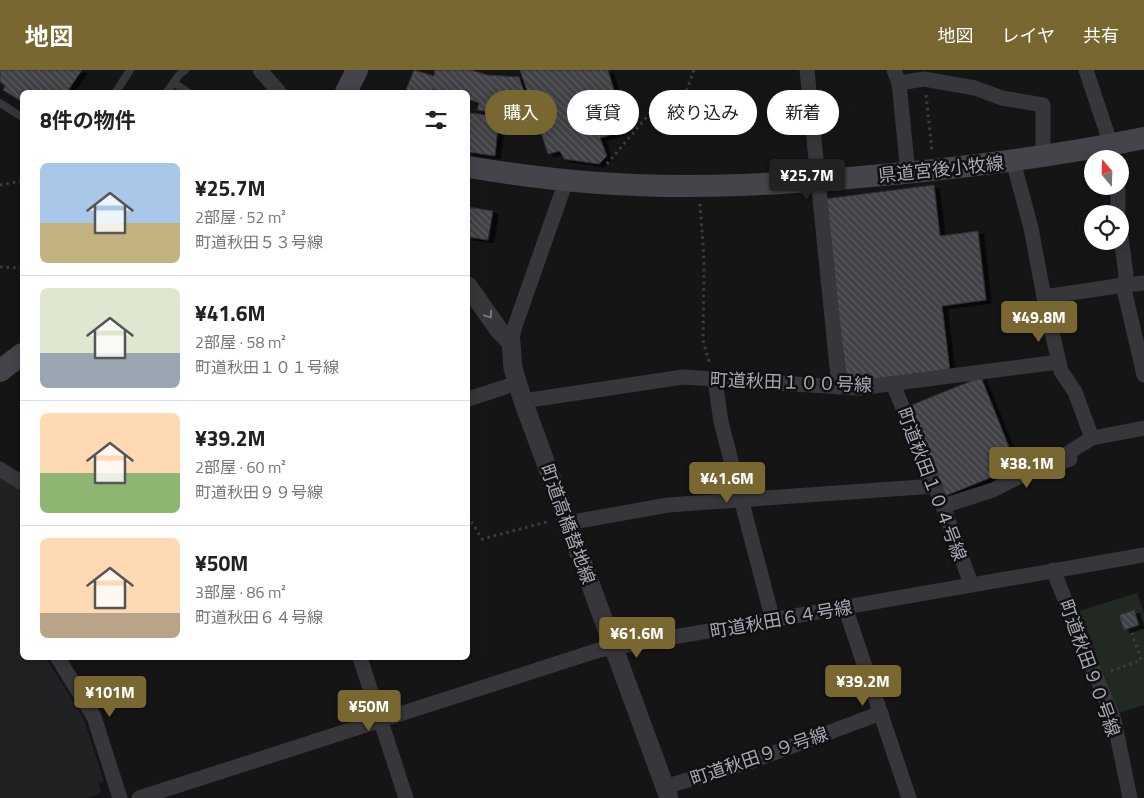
<!DOCTYPE html>
<html lang="ja">
<head>
<meta charset="utf-8">
<style>
  body { margin:0; font-family:"Titillium Web","Noto Sans JP",sans-serif; background:#f6f6f6; color:#222; height:100vh; display:flex; flex-direction:column; font-size:19px; white-space:nowrap }
  * { box-sizing:border-box; margin:0 }
  p { font-size:16px; color:#767676 }
  .icon { flex:none; width:28px; height:28px; fill:none; stroke:currentColor; stroke-width:2; stroke-linecap:round; stroke-linejoin:round }
  .map { position:relative; flex:1; overflow:hidden }
  .drawer { position:absolute; left:20px; top:20px; width:450px; height:570px; display:flex; flex-direction:column; background:#fff; border-radius:8px; box-shadow:0 2px 12px #0003 }
  .drawer>* { flex:none }
  .hud { position:absolute; left:485px; top:20px; width:475px; height:45px; display:flex; gap:10px }
  .needle { width:32px; rotate:341deg }
  .controls { position:absolute; left:1084px; top:80px; display:grid; gap:10px }
  .controls a { display:grid; place-items:center; width:45px; height:45px; border-radius:50%; background:#fff; box-shadow:0 2px 12px #0003; font-size:25px }
  .price { position:absolute; translate:-50% -42px; padding:0 11px; border-radius:5px; background:#786730; color:#fff; font-size:16px; line-height:32px; filter:drop-shadow(0 1px 2px #0008) }
  .price::after { content:''; position:absolute; left:50%; top:30px; width:15px; height:11px; margin-left:-8px; background:inherit; clip-path:polygon(0 0,100% 0,50% 100%) }
  .price.on { background:#222; color:#fff }
  ul { padding:0; list-style:none }
  li { display:flex; align-items:center; gap:15px; height:125px; padding:0 20px }
  li+li { border-top:1px solid #e0e0e0 }
  li span { display:grid; place-items:center; flex:none; width:140px; height:100px; border-radius:8px; color:#555 }
  li>.icon { margin-inline-start:auto }
  span .icon { width:60px; height:60px; fill:#fffc; stroke-width:1 }
  li b { font-size:21px }
  h2 { display:flex; justify-content:space-between; align-items:center; height:60px; padding:0 20px; font-size:21px }
  .chip { padding:0 18px; border-radius:22px; background:#fff; box-shadow:0 2px 12px #0003; font-size:18px; line-height:45px }
  .chip.on { background:#786730; color:#fff }
  header { display:flex; align-items:center; gap:30px; box-sizing:border-box; height:70px; padding:0 25px; background:#786730; color:#fff }
  header strong { font-size:24px }
  nav { display:flex; gap:28px; margin-inline-start:auto; font-size:18px }
  .map>svg:first-child { display:block }
</style>
</head>
<body>
<header>
<strong>地図</strong>
<nav><a>地図</a><a>レイヤ</a><a>共有</a></nav>
</header>
<div class="map">
<svg width="1144" height="728" viewBox="0 0 1144 728">
  <defs>
    <pattern id="building-back-hatch" width="6" height="6" patternUnits="userSpaceOnUse" patternTransform="scale(1.25)"><rect width="6" height="6" fill="#414246"/><path d="M-1 5l2 2M0 0l6 6M5-1l2 2" fill="none" stroke="#5a5b5e"/></pattern>
    <filter id="shadow"><feDropShadow dx="5.5" dy="3" stdDeviation="0" flood-color="#0009"/></filter>
  </defs>
  <rect width="100%" height="100%" fill="#151516"/>
  <polygon fill="#212123" points="0,405 13,413 22,425 22,588 46,588 83,647 104,711 98,713 101,720 98,725 88,728 0,728"/>
  <polygon fill="#212922" points="1137,523 1144,543 1144,635 1119,643 1079,541"/>
  <g fill="url(#building-back-hatch)" stroke="#2f2f32" filter="url(#shadow)">
    <polygon points="0,0 82,0 67,22 22,22 22,32 3,20 5,16 0,12"/>
    <polygon points="414,0 434,6 435,0 471,0 487,5 519,7 530,38 499,43 477,40 479,33 468,29 468,22 445,22 432,19 430,22 405,22"/>
    <polygon points="520,0 608,0 626,60 600,68 607,86 599,94 564,89 560,81 548,84"/>
    <polygon points="468,43 499,46 495,86 468,82"/>
    <polygon points="934,115 940,166 978,161 986,230 942,236 950,301 847,314 824,129"/>
    <polygon points="468,137 493,141 488,170 468,167"/>
    <polygon points="981,307 1017,397 945,426 909,336"/>
    <polygon points="1134,540 1139,555 1124,560 1119,545"/>
  </g>
  <g fill="none" stroke-linecap="round" stroke-linejoin="round">
    <g stroke="#3c3d42" stroke-width="3" stroke-dasharray="2.5 4" stroke-linecap="butt">
      <polyline points="926,25 932,81"/>
      <polyline points="607,94 650,43 674,55 694,0"/>
      <polyline points="0,115 22,111"/>
      <polyline points="700,134 704,189 703,270 709,292"/>
      <polyline points="0,197 22,198"/>
      <polyline points="468,446 482,469 550,451"/>
      <polyline points="1111,601 1141,590 1132,563"/>
    </g>
    <g stroke="#36363b" stroke-width="8">
      <polyline points="174,13 188,22"/>
      <polyline points="116,22 130,0"/>
      <polyline points="167,22 179,5 185,0"/>
      <polyline points="0,33 22,47"/>
    </g>
    <g stroke="#36363b" stroke-width="15">
      <polyline points="260,0 279,22"/>
      <polyline points="807,0 839,317"/>
      <polyline points="894,0 899,13 908,103"/>
      <polyline points="1086,0 1111,75"/>
      <polyline points="899,13 924,9 975,18 1002,28 1043,35 1043,87"/>
      <polyline points="1013,91 1031,158 1044,227 1061,301 1075,322 1092,368 1144,358"/>
      <polyline points="1118,116 1118,144"/>
      <polyline points="1120,160 1126,204 1124,219 1144,305"/>
      <polyline points="1044,227 1124,215 1144,213"/>
      <polyline points="511,272 515,256 566,111"/>
      <polyline points="713,309 716,317 721,352 773,551"/>
      <polyline points="893,314 943,436 971,514"/>
      <polyline points="468,329 517,313"/>
      <polyline points="523,331 683,307 858,318 1059,292"/>
      <polyline points="0,399 22,413"/>
      <polyline points="943,436 993,420 1024,404 1070,389 1068,383 1092,368"/>
      <polyline points="567,453 668,435 935,416"/>
      <polyline points="1053,500 1114,650 1130,728"/>
      <polyline points="845,537 909,728"/>
      <polyline points="58,588 94,647 120,728"/>
      <polyline points="360,588 406,728"/>
      <polyline points="664,717 752,691 881,643"/>
      <polyline points="139,728 599,580 1144,485"/>
    </g>
    <polyline stroke="#36363b" stroke-width="19" points="468,216 499,260 511,272 513,298 523,331 669,728"/>
    <g stroke="#44454b" stroke-width="22">
      <polyline points="346,22 357,0"/>
      <path d="M468,97C511,104 555,110 599,113C694,120 788,114 882,105C970,97 1057,86 1144,68"/>
      <polyline points="0,301 22,284"/>
    </g>
  </g>
  <defs><path id="oneway-chevron" d="M-2-3.5L2.5 0L-2 3.5" fill="none" stroke-width="1.6" stroke-linecap="round" stroke-linejoin="round" transform="scale(1.25)"/></defs>
  <use stroke="#74767e" href="#oneway-chevron" transform="translate(489 245) rotate(56)"/>
  <g text-anchor="middle" dominant-baseline="central" stroke-width="5" stroke-linejoin="round" paint-order="stroke">
    <g font-size="18" fill="#a7aab5" stroke="#101011">
      <text transform="translate(941 99) rotate(-6)">県道宮後小牧線</text>
      <text transform="translate(791 312) rotate(2)">町道秋田１００号線</text>
      <text transform="translate(932 414) rotate(69)">町道秋田１０４号線</text>
      <text transform="translate(568 454) rotate(70)">町道高橋替地線</text>
      <text transform="translate(781 549) rotate(-10)">町道秋田６４号線</text>
      <text transform="translate(1090 598) rotate(70)">町道秋田９０号線</text>
      <text transform="translate(759 686) rotate(-19)">町道秋田９９号線</text>
    </g>
  </g>
</svg>
<div class="controls">
<a><svg class="needle" viewBox="-14 -14 28 28"><path d="M0-13l5 13h-10z" fill="#e53935"/><path d="M0 13l5-13h-10z" fill="#767676"/></svg></a>
<a><svg class="icon" aria-label="locate" viewBox="0 0 24 24"><circle cx="12" cy="12" r="6"/><path d="M12 2v4M12 18v4M2 12h4M18 12h4"/></svg></a>
</div>
<b class="price on" style="left:807px;top:131px">¥25.7M</b>
<b class="price" style="left:1039px;top:273px">¥49.8M</b>
<b class="price" style="left:1027px;top:419px">¥38.1M</b>
<b class="price" style="left:727px;top:434px">¥41.6M</b>
<b class="price" style="left:637px;top:589px">¥61.6M</b>
<b class="price" style="left:863px;top:637px">¥39.2M</b>
<b class="price" style="left:110px;top:648px">¥101M</b>
<b class="price" style="left:369px;top:662px">¥50M</b>
<div class="hud">
<a class="chip on">購入</a>
<a class="chip">賃貸</a>
<a class="chip">絞り込み</a>
<a class="chip">新着</a>
</div>
<section class="drawer">
<h2>8件の物件<svg class="icon" aria-label="filters" viewBox="0 0 24 24"><path d="M4 7h16M4 17h16"/><circle cx="9" cy="7" r="2"/><circle cx="15" cy="17" r="2"/></svg></h2>
<ul>
<li><span style="background:linear-gradient(#a9c7e8 60%,#c2b280 0)"><svg class="icon" aria-label="home" viewBox="0 0 24 24"><path d="M3 11l9-7 9 7M6 9v11h12V9"/></svg></span><div><b>¥25.7M</b><p>2部屋 · 52 m²</p><p>町道秋田５３号線</p></div></li>
<li><span style="background:linear-gradient(#dfe7d0 65%,#9aa5b1 0)"><svg class="icon" aria-label="home" viewBox="0 0 24 24"><path d="M3 11l9-7 9 7M6 9v11h12V9"/></svg></span><div><b>¥41.6M</b><p>2部屋 · 58 m²</p><p>町道秋田１０１号線</p></div></li>
<li><span style="background:linear-gradient(#ffd9b3 60%,#8fb573 0)"><svg class="icon" aria-label="home" viewBox="0 0 24 24"><path d="M3 11l9-7 9 7M6 9v11h12V9"/></svg></span><div><b>¥39.2M</b><p>2部屋 · 60 m²</p><p>町道秋田９９号線</p></div></li>
<li><span style="background:linear-gradient(#ffd9b3 75%,#b9a48a 0)"><svg class="icon" aria-label="home" viewBox="0 0 24 24"><path d="M3 11l9-7 9 7M6 9v11h12V9"/></svg></span><div><b>¥50M</b><p>3部屋 · 86 m²</p><p>町道秋田６４号線</p></div></li>
</ul>
</section>
</div>
</body>
</html>
